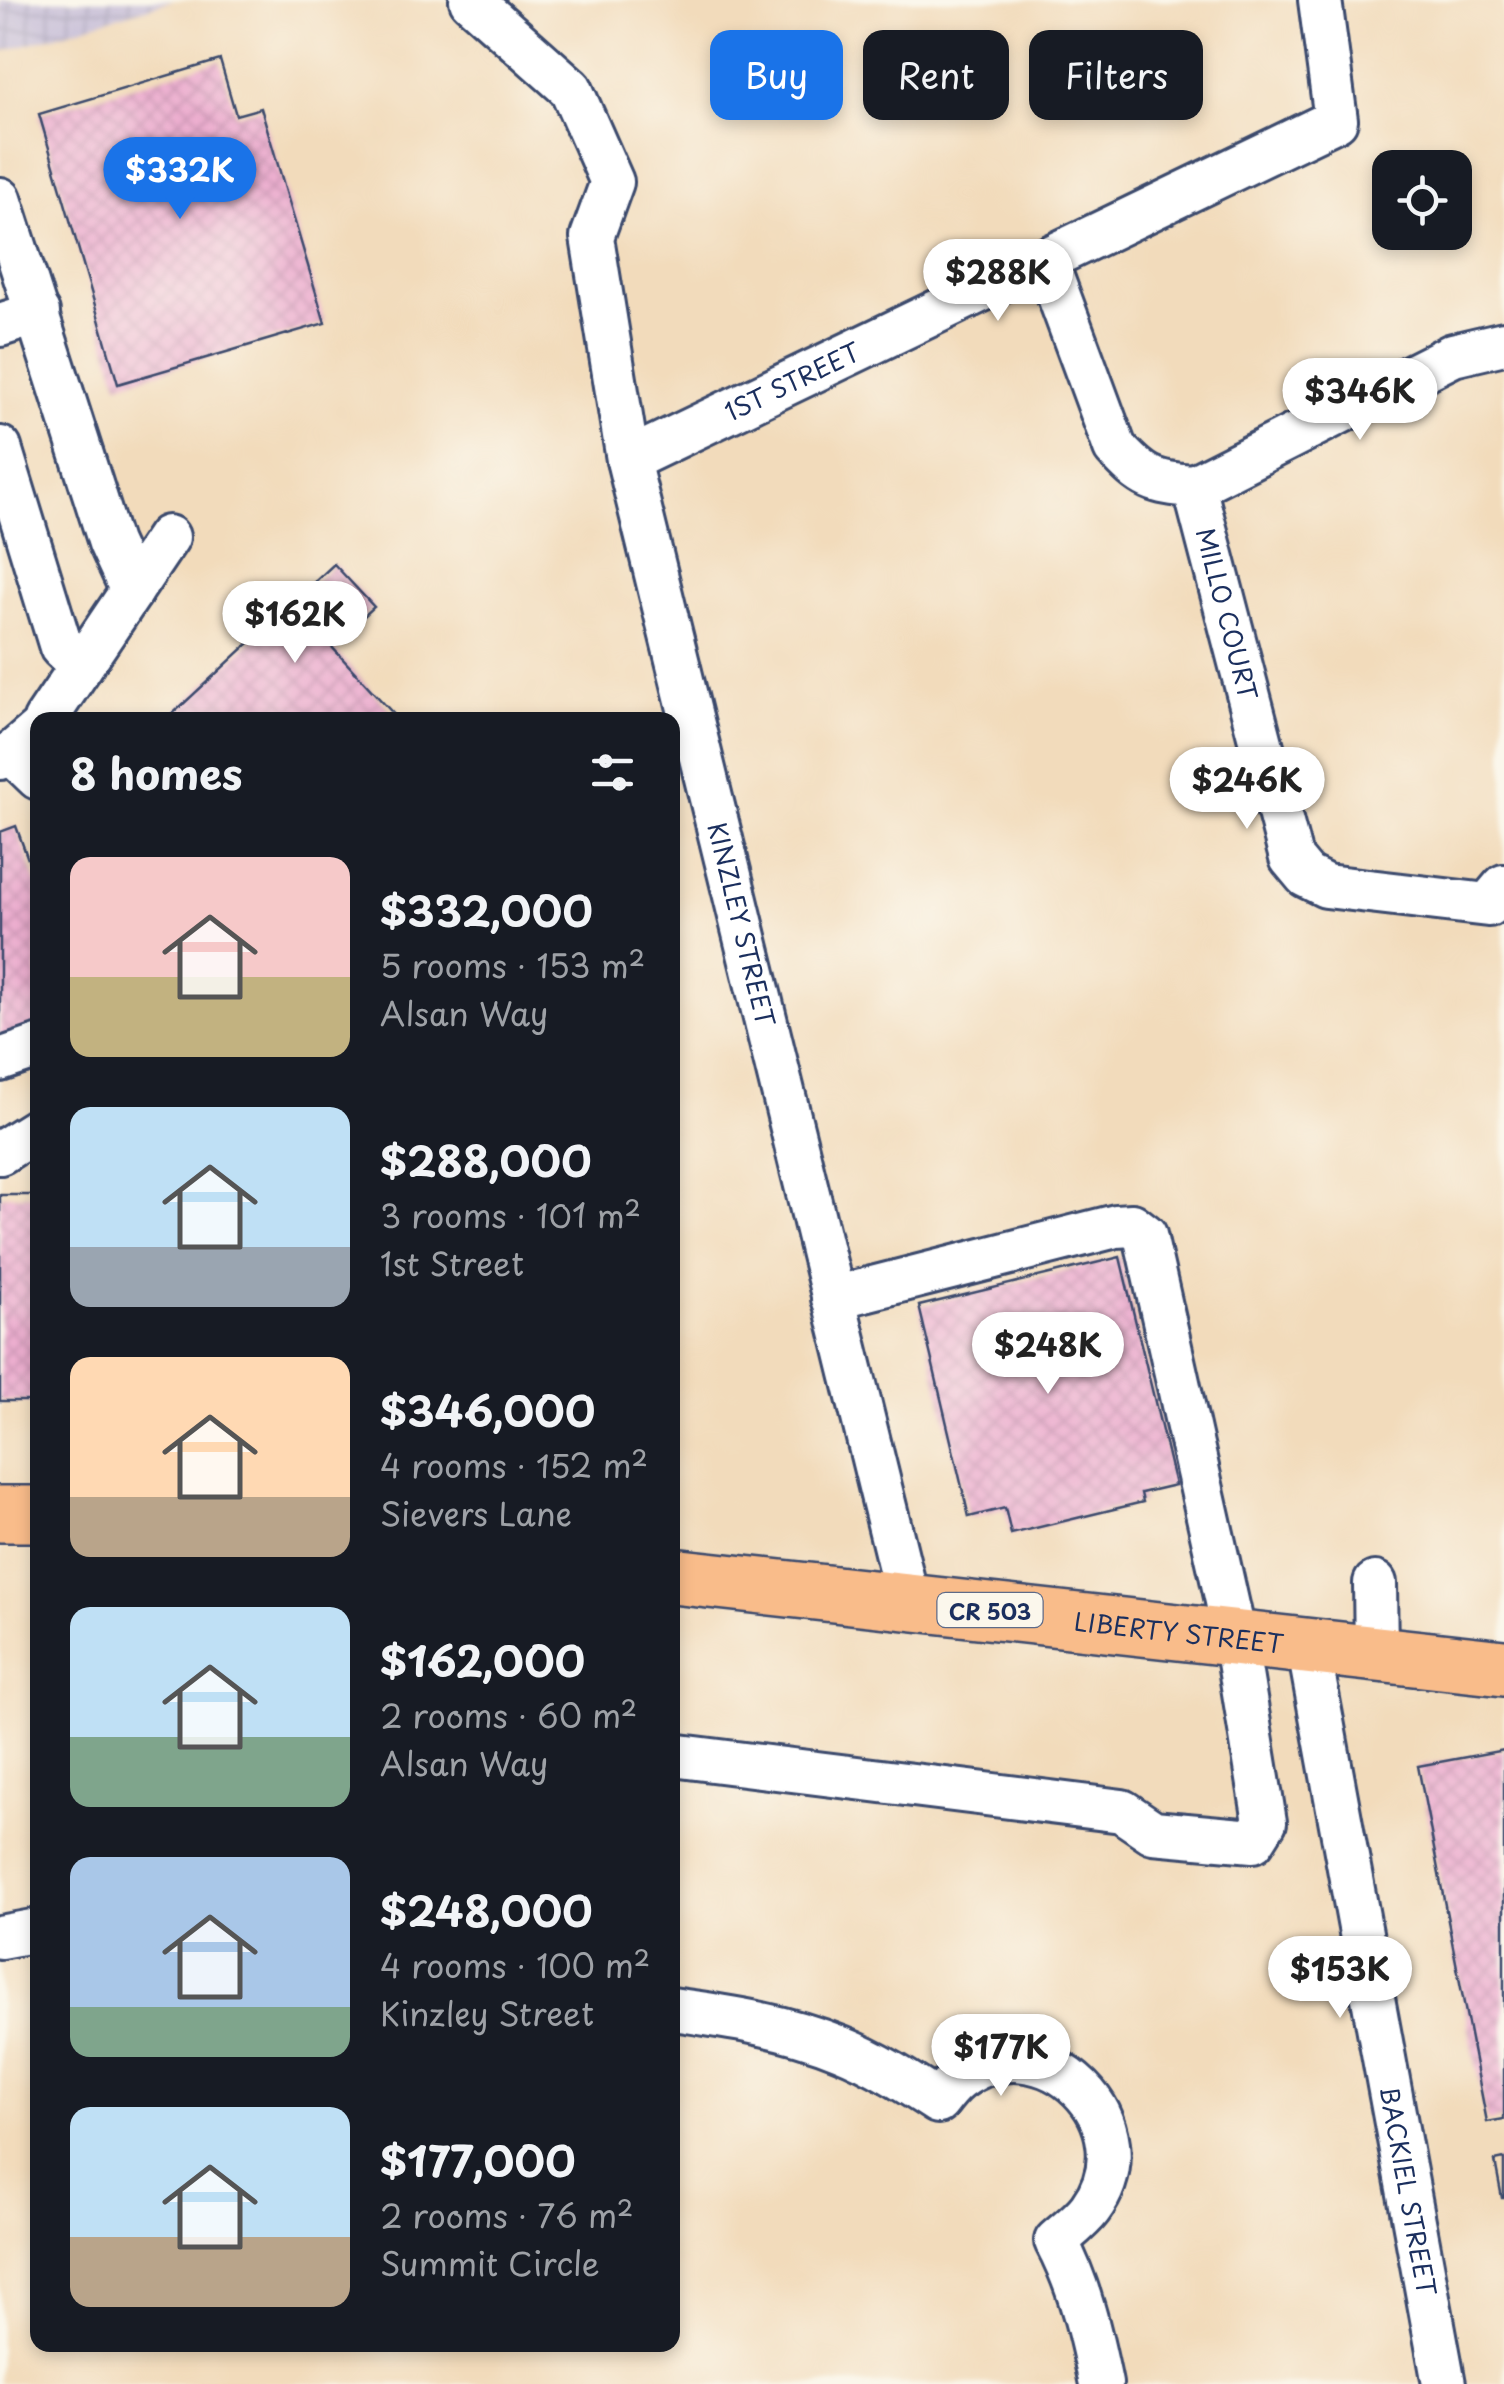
<!DOCTYPE html>
<html lang="en">
<head>
<meta charset="utf-8">
<style>
  body { margin:0; font-family:"Playpen Sans",sans-serif; background:#242831; color:#f1f3f6; height:100vh; display:flex; flex-direction:column; font-size:38px; white-space:nowrap }
  * { box-sizing:border-box; margin:0 }
  p { font-size:32px; color:#9ea1a6 }
  .icon { flex:none; width:55px; height:55px; fill:none; stroke:currentColor; stroke-width:2; stroke-linecap:round; stroke-linejoin:round }
  .map { position:relative; flex:1; overflow:hidden }
  .side { position:absolute; left:30px; top:712px; width:650px; height:1640px; display:flex; flex-direction:column; background:#171b24; border-radius:20px; box-shadow:0 5px 15px #0003 }
  .side>* { flex:none }
  .guide { position:absolute; left:710px; top:30px; width:642px; height:90px; display:flex; gap:20px }
  .buttons { position:absolute; left:1372px; top:150px; display:grid; gap:20px }
  .buttons a { display:grid; place-items:center; width:100px; height:100px; border-radius:20px; background:#171b24; box-shadow:0 5px 15px #0003; font-size:50px }
  .price { position:absolute; translate:-50% -85px; padding:0 22px; border-radius:35px; background:#fff; color:#222; font-size:32px; line-height:65px; filter:drop-shadow(0 2px 5px #0008) }
  .price::after { content:''; position:absolute; left:50%; top:60px; width:30px; height:22px; margin-left:-15px; background:inherit; clip-path:polygon(0 0,100% 0,50% 100%) }
  .price.on { background:#1a73e8; color:#fff }
  ul { padding:0; list-style:none }
  li { display:flex; align-items:center; gap:30px; height:250px; padding:0 40px }
  li span { display:grid; place-items:center; flex:none; width:280px; height:200px; border-radius:20px; color:#555 }
  li>.icon { margin-inline-start:auto }
  span .icon { width:120px; height:120px; fill:#fffc; stroke-width:1 }
  li b { font-size:42px }
  h2 { display:flex; justify-content:space-between; align-items:center; height:120px; padding:0 40px; font-size:42px }
  .pill { padding:0 35px; border-radius:20px; background:#171b24; box-shadow:0 5px 15px #0003; font-size:35px; line-height:90px }
  .pill.on { background:#1a73e8; color:#fff }
  .map>svg:first-child { display:block }
</style>
</head>
<body>
<div class="map">
<svg width="1504" height="2384" viewBox="0 0 1504 2384">
  <defs>
    <pattern id="industrial-grid" width="8" height="8" patternUnits="userSpaceOnUse" patternTransform="scale(2.5)"><rect width="8" height="8" fill="#c8bfd8"/><path d="M0 4h8M4 0v8" fill="none" stroke="#aba4bc"/></pattern>
    <pattern id="building-cross-hatch" width="8" height="8" patternUnits="userSpaceOnUse" patternTransform="scale(2.5)"><rect width="8" height="8" fill="#ecaecf"/><path d="M0 0l8 8M0 8l8-8" fill="none" stroke="#ca96b4"/></pattern>
  </defs>
  <rect width="100%" height="100%" fill="#fbf7ec"/>
  <filter id="ink" filterUnits="userSpaceOnUse"><feTurbulence type="fractalNoise" baseFrequency=".01" numOctaves="2"/><feDisplacementMap in="SourceGraphic" scale="20" xChannelSelector="R" yChannelSelector="G"/><feConvolveMatrix kernelMatrix="1 2 1 2 8 2 1 2 1" color-interpolation-filters="sRGB"/></filter>
  <filter id="wash" filterUnits="userSpaceOnUse"><feTurbulence type="fractalNoise" baseFrequency=".0048" numOctaves="4" result="noise"/><feDisplacementMap in="SourceGraphic" scale="40" xChannelSelector="R" yChannelSelector="G"/><feGaussianBlur stdDeviation="2.25" result="paint"/><feColorMatrix in="noise" values="0 0 0 0 0 0 0 0 0 0 0 0 0 0 0 0 0 1.4 0 .05"/><feComposite in="paint" operator="in"/></filter>
  <g filter="url(#wash)">
    <rect width="100%" height="100%" fill="#f2dbbb"/>
    <polygon fill="url(#industrial-grid)" points="0,0 173,0 0,52"/>
    <g id="blocks">
      <g fill="url(#building-cross-hatch)">
        <polygon points="220,60 236,115 261,108 325,323 118,384 39,114"/>
        <polygon points="334,564 374,607 331,646 399,720 166,720"/>
        <polygon points="16,826 38,887 38,1029 0,1042 0,832"/>
        <rect x="0" y="1195" width="38" height="206"/>
        <polygon points="1120,1257 1175,1485 1141,1493 1143,1502 1011,1534 1005,1508 969,1517 919,1306"/>
        <polygon points="1504,1750 1504,2119 1487,2122 1418,1766"/>
        <polygon points="1504,2159 1504,2198 1502,2198 1495,2161"/>
      </g>
    </g>
  </g>
  <g filter="url(#ink)">
    <use href="#blocks" fill-opacity="0" stroke="#3b496c" stroke-width="2.5"/>
    <g fill="none" stroke-linecap="round" stroke-linejoin="round">
      <g stroke="#3b496c" stroke-width="48">
        <g id="minor">
          <path id="s1" d="M471,0L571,89L612,182L592,237L628,460L908,1601"/>
          <polyline points="0,199 110,543 132,591"/>
          <path d="M1046,261L1115,448C1143,479 1153,483 1194,486"/>
          <polyline points="0,325 38,313"/>
          <polyline points="0,448 61,647 81,666"/>
          <path id="s2" d="M628,460L1336,120L1320,0"/>
          <path id="s3" d="M1194,486L1291,858L1306,876L1326,886L1488,905L1504,886"/>
          <polyline points="1194,486 1453,355 1504,343"/>
          <polyline points="45,720 168,537"/>
          <polyline points="12,753 38,778"/>
          <polyline points="0,758 12,753 38,731"/>
          <polyline points="0,1060 38,1047"/>
          <polyline points="0,1153 38,1129"/>
          <polyline points="1375,1583 1376,1653"/>
          <path id="s4" d="M1308,1645L1444,2384"/>
          <polyline points="672,1755 1122,1811 1153,1832 1253,1841 1265,1822 1235,1637 1145,1235 1132,1225 1116,1226 833,1298"/>
          <polyline points="0,1937 38,1930"/>
          <path d="M672,2009C730,2017 787,2026 841,2048C876,2062 907,2082 938,2102C944,2094 951,2085 959,2079C1044,2016 1153,2124 1090,2209C1081,2221 1067,2231 1056,2241C1080,2286 1091,2335 1101,2384"/>
        </g>
      </g>
      <g stroke="#3b496c" stroke-width="60">
        <g id="major">
          <polyline points="0,1514 38,1514"/>
          <path id="s5" d="M672,1576L1504,1668"/>
        </g>
      </g>
      <use href="#minor" stroke="#fff" stroke-width="42"/>
      <use href="#major" stroke="#f9bc8a" stroke-width="55"/>
    </g>
  </g>
  <g text-anchor="middle" dominant-baseline="central" stroke-width="8" stroke-linejoin="round" paint-order="stroke">
    <rect fill="#fbf7ec" stroke="#5e6b89" stroke-width="2.5" x="937.5" y="1593" width="105" height="34" rx="8"/>
    <g font-size="22" font-weight="bold" fill="#1b2f5e">
      <text x="990" y="1610">CR 503</text>
    </g>
    <g font-size="25" fill="#1b2f5e" stroke="#fbf7ec">
      <text stroke="none"><textPath href="#s2" startOffset="182">1ST STREET</textPath></text>
      <text stroke="none"><textPath href="#s3" startOffset="132">MILLO COURT</textPath></text>
      <text stroke="none"><textPath href="#s1" startOffset="998">KINZLEY STREET</textPath></text>
      <text stroke="none"><textPath href="#s5" startOffset="510">LIBERTY STREET</textPath></text>
      <text stroke="none"><textPath href="#s4" startOffset="555">BACKIEL STREET</textPath></text>
    </g>
  </g>
</svg>
<div class="buttons">
<a><svg class="icon" aria-label="locate" viewBox="0 0 24 24"><circle cx="12" cy="12" r="6"/><path d="M12 2v4M12 18v4M2 12h4M18 12h4"/></svg></a>
</div>
<b class="price on" style="left:180px;top:222px">$332K</b>
<b class="price" style="left:998px;top:324px">$288K</b>
<b class="price" style="left:1360px;top:443px">$346K</b>
<b class="price" style="left:295px;top:666px">$162K</b>
<b class="price" style="left:1247px;top:832px">$246K</b>
<b class="price" style="left:1048px;top:1397px">$248K</b>
<b class="price" style="left:1340px;top:2021px">$153K</b>
<b class="price" style="left:1001px;top:2099px">$177K</b>
<div class="guide">
<a class="pill on">Buy</a>
<a class="pill">Rent</a>
<a class="pill">Filters</a>
</div>
<section class="side">
<h2>8 homes<svg class="icon" aria-label="filters" viewBox="0 0 24 24"><path d="M4 7h16M4 17h16"/><circle cx="9" cy="7" r="2"/><circle cx="15" cy="17" r="2"/></svg></h2>
<ul>
<li><span style="background:linear-gradient(#f6c9c9 60%,#c2b280 0)"><svg class="icon" aria-label="home" viewBox="0 0 24 24"><path d="M3 11l9-7 9 7M6 9v11h12V9"/></svg></span><div><b>$332,000</b><p>5 rooms · 153 m²</p><p>Alsan Way</p></div></li>
<li><span style="background:linear-gradient(#bfe0f5 70%,#9aa5b1 0)"><svg class="icon" aria-label="home" viewBox="0 0 24 24"><path d="M3 11l9-7 9 7M6 9v11h12V9"/></svg></span><div><b>$288,000</b><p>3 rooms · 101 m²</p><p>1st Street</p></div></li>
<li><span style="background:linear-gradient(#ffd9b3 70%,#b9a48a 0)"><svg class="icon" aria-label="home" viewBox="0 0 24 24"><path d="M3 11l9-7 9 7M6 9v11h12V9"/></svg></span><div><b>$346,000</b><p>4 rooms · 152 m²</p><p>Sievers Lane</p></div></li>
<li><span style="background:linear-gradient(#bfe0f5 65%,#7fa58c 0)"><svg class="icon" aria-label="home" viewBox="0 0 24 24"><path d="M3 11l9-7 9 7M6 9v11h12V9"/></svg></span><div><b>$162,000</b><p>2 rooms · 60 m²</p><p>Alsan Way</p></div></li>
<li><span style="background:linear-gradient(#a9c7e8 75%,#7fa58c 0)"><svg class="icon" aria-label="home" viewBox="0 0 24 24"><path d="M3 11l9-7 9 7M6 9v11h12V9"/></svg></span><div><b>$248,000</b><p>4 rooms · 100 m²</p><p>Kinzley Street</p></div></li>
<li><span style="background:linear-gradient(#bfe0f5 65%,#b9a48a 0)"><svg class="icon" aria-label="home" viewBox="0 0 24 24"><path d="M3 11l9-7 9 7M6 9v11h12V9"/></svg></span><div><b>$177,000</b><p>2 rooms · 76 m²</p><p>Summit Circle</p></div></li>
</ul>
</section>
</div>
</body>
</html>
